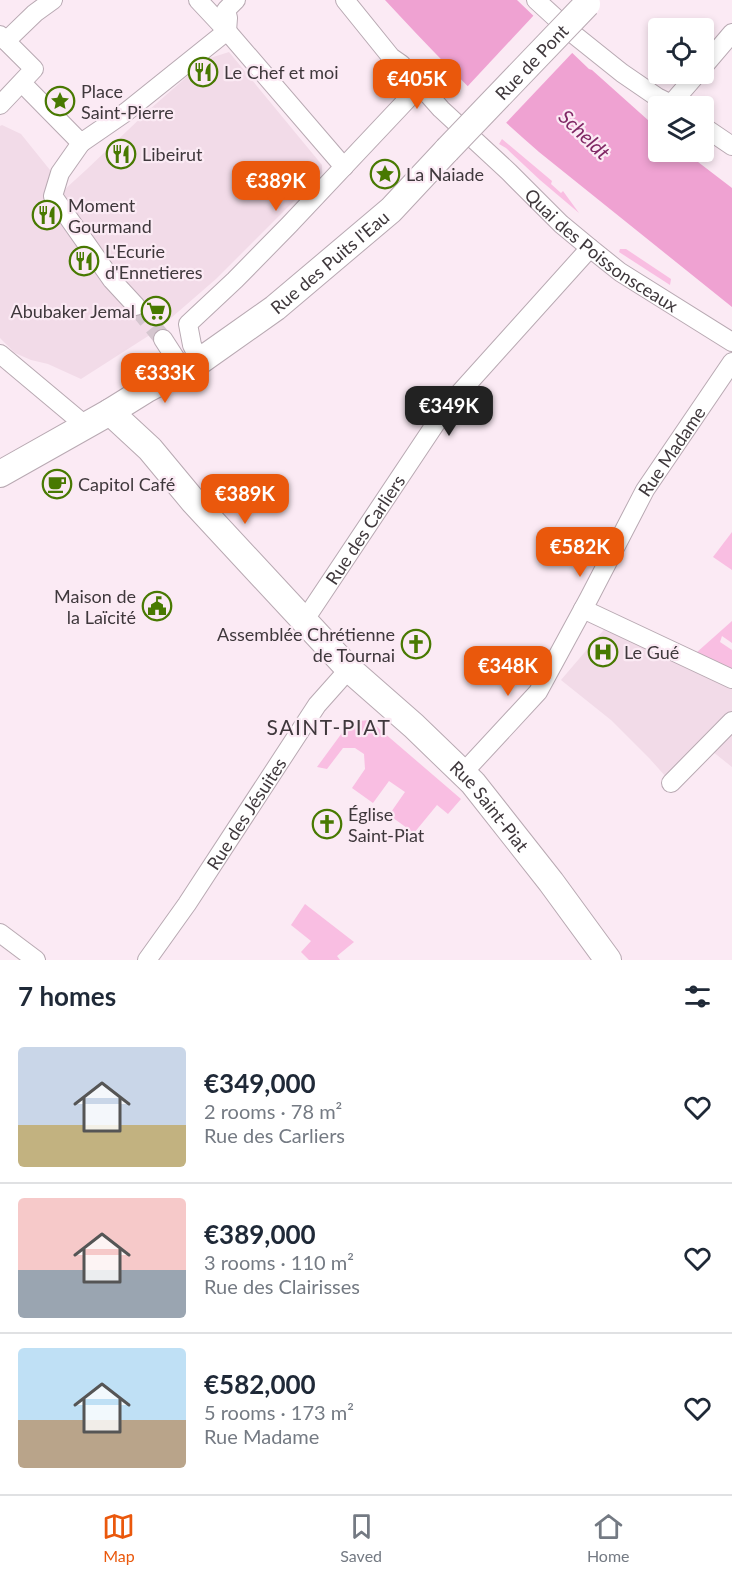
<!DOCTYPE html>
<html lang="en">
<head>
<meta charset="utf-8">
<style>
  body { margin:0; font-family:Lato,sans-serif; background:#f2f2f3; color:#1f2937; height:100vh; display:flex; flex-direction:column; font-size:22px; white-space:nowrap }
  * { box-sizing:border-box; margin:0 }
  p { font-size:20px; color:#747a83 }
  .icon { flex:none; width:33px; height:33px; fill:none; stroke:currentColor; stroke-width:2; stroke-linecap:round; stroke-linejoin:round }
  .map { position:relative; height:960px; overflow:hidden }
  .sheet { display:flex; flex-direction:column; background:#fff; flex:1 }
  .sheet>* { flex:none }
  .fabs { position:absolute; left:648px; top:18px; display:grid; gap:12px }
  .fabs a { display:grid; place-items:center; width:66px; height:66px; border-radius:6px; background:#fff; box-shadow:0 3px 9px #0003; font-size:30px }
  .price { position:absolute; translate:-50% -51px; padding:0 14px; border-radius:12px; background:#ea580c; color:#fff; font-size:20px; line-height:39px; filter:drop-shadow(0 2px 3px #0008) }
  .price::after { content:''; position:absolute; left:50%; top:36px; width:18px; height:14px; margin-left:-9px; background:inherit; clip-path:polygon(0 0,100% 0,50% 100%) }
  .price.current { background:#222; color:#fff }
  ul { padding:0; list-style:none }
  li { display:flex; align-items:center; gap:18px; height:150px; padding:0 18px }
  li+li { border-top:2px solid #e0e1e3 }
  li span { display:grid; place-items:center; flex:none; width:168px; height:120px; border-radius:6px; color:#555 }
  li>.icon { margin-inline-start:auto }
  span .icon { width:72px; height:72px; fill:#fffc; stroke-width:1 }
  li b { font-size:26px }
  h2 { display:flex; justify-content:space-between; align-items:center; height:72px; padding:0 18px; font-size:26px }
  .tabs { display:flex; justify-content:space-around; align-items:center; height:84px; border-top:2px solid #e0e1e3; background:#fff; font-size:16px; color:#747a83 }
  .tabs a { display:grid; justify-items:center; gap:3px }
  .tabs .current { color:#ea580c }
  .map>svg:first-child { display:block }
</style>
</head>
<body>
<div class="map">
<svg width="732" height="960" viewBox="0 0 732 960">
  <rect width="100%" height="100%" fill="#fbeaf4"/>
  <g fill="#f2dbe8">
    <polygon points="229,52 322,165 322,173 216,279 156,331 81,379 48,364 31,360 15,353 0,338 0,126 2,125 21,134 50,170 53,182 64,190 86,170 149,110 207,59"/>
    <polygon points="608,625 732,683 732,767 712,751 676,788 650,759 611,720 561,680"/>
  </g>
  <g fill="#f9bee2">
    <polygon points="502,139 552,181 551,184 561,193 563,191 579,213 540,180 506,148 499,144"/>
    <polygon points="620,249 626,249 671,279 670,285 619,252"/>
    <polygon points="732,532 732,570 713,557"/>
    <polygon points="732,621 732,643 722,636 720,642 732,650 732,672 696,653"/>
    <polygon points="369,720 461,799 448,814 437,805 414,833 389,815 405,792 389,781 373,803 352,788 365,769 364,754 355,748 343,748 327,769 317,767 350,722"/>
    <polygon points="305,904 354,942 337,956 340,960 309,960 301,952 311,941 291,925"/>
  </g>
  <path fill="#efa2d2" d="M385,0H517L589,69L592,70L658,129V152H685L732,188V307L539,152C484,105 434,53 385,0Z"/>
  <polygon fill="#fbeaf4" points="535,14 574,51 504,125 466,88"/>
  <g fill="none" stroke-linecap="round" stroke-linejoin="round">
    <polyline stroke="#d5c6cf" stroke-width="18" stroke-dasharray="18 9" stroke-linecap="butt" points="136,306 163,339"/>
    <g stroke="#b8a9b2" stroke-width="20">
      <g id="street">
        <polyline points="198,0 227,31 344,167"/>
        <path id="s1" d="M345,0L391,57L401,64L441,109L509,172L561,224L590,248L620,272L732,342"/>
        <polyline points="536,0 572,33 622,73 657,97 675,106"/>
        <polyline points="227,31 228,18 226,10 236,0"/>
        <polyline points="0,35 34,69 0,105"/>
        <polyline points="6,41 35,13 53,0"/>
        <polyline points="704,66 732,33"/>
        <polyline points="22,83 81,143 126,112 227,31"/>
        <polyline points="671,104 697,74"/>
        <polyline points="704,127 732,146"/>
        <polyline points="81,143 60,173 53,196 112,280 136,306"/>
        <polyline points="163,339 183,370"/>
        <polyline points="0,354 86,426"/>
        <polyline points="200,361 192,345 188,324 235,280 289,225 420,86"/>
        <polyline points="583,609 732,679"/>
        <path id="s2" d="M304,621L446,408L590,248"/>
        <path id="s3" d="M463,773L538,692L589,598L645,490L732,362"/>
        <polyline points="671,783 732,721"/>
        <polyline points="0,933 36,960"/>
        <path id="s4" d="M147,960L187,904L317,705L349,669"/>
      </g>
    </g>
    <g stroke="#b8a9b2" stroke-width="28">
      <g id="secondary">
        <path id="s5" d="M110,412L150,449L194,502L349,669L414,726L473,783L551,882L608,960"/>
        <path id="s6" d="M0,474L110,412L147,389L200,361L275,308L391,210L447,150"/>
      </g>
    </g>
    <use href="#street" stroke="#fff" stroke-width="18"/>
    <use href="#secondary" stroke="#fff" stroke-width="26"/>
    <g stroke="#b8a9b2" stroke-width="28" stroke-linecap="butt">
      <g id="secondary-bridge">
        <path id="s7" d="M447,150L587,4"/>
      </g>
    </g>
    <use href="#secondary-bridge" stroke="#fff" stroke-width="26"/>
  </g>
  <defs>
    <g id="restaurant-ring" transform="scale(1.5)"><circle r="9.5" fill="#fbeaf4" stroke="#487901" stroke-width="1.5"/><path d="M-5-6h1v4h1v-4h1v4h1v-4h1v5L-1.5 .5V6h-2V.5L-5-1ZM5-6V6H3V1.5H1.5Q1.5-4 5-6Z" fill="#487901"/></g>
    <g id="sight-ring" transform="scale(1.5)"><circle r="9.5" fill="#fbeaf4" stroke="#487901" stroke-width="1.5"/><path d="M0-6L1.8-2.2L6-1.7L2.9 1.2L3.7 5.4L0 3.3L-3.7 5.4L-2.9 1.2L-6-1.7L-1.8-2.2Z" fill="#487901"/></g>
    <g id="supermarket-ring" transform="scale(1.5)"><circle r="9.5" fill="#fbeaf4" stroke="#487901" stroke-width="1.5"/><path d="M-6-5.5h2.5l.6 2H6L4.5 2H-2.5L-4.4-4H-6ZM-1.5 3.2a1.3 1.3 0 1 0 .1 0ZM3 3.2a1.3 1.3 0 1 0 .1 0Z" fill="#487901"/></g>
    <g id="cafe-ring" transform="scale(1.5)"><circle r="9.5" fill="#fbeaf4" stroke="#487901" stroke-width="1.5"/><path d="M-5.5-4.5H6V0H3Q3 3.5 0 3.5H-2.5Q-5.5 3.5-5.5 0ZM3-3.2v2h1.7v-2ZM-6 4.5H4V6H-6Z" fill="#487901"/></g>
    <g id="civic-ring" transform="scale(1.5)"><circle r="9.5" fill="#fbeaf4" stroke="#487901" stroke-width="1.5"/><path d="M-.6-6.5H3V-4.5H.6V-3L4-1V1h2V6H-6V1h2V-1L-.6-3ZM-1.2 2.5V6h2.4V2.5Z" fill="#487901"/></g>
    <g id="church-ring" transform="scale(1.5)"><circle r="9.5" fill="#fbeaf4" stroke="#487901" stroke-width="1.5"/><path d="M-1.2-6h2.4v3.5h3.3v2.4h-3.3V6h-2.4V-.1h-3.3v-2.4h3.3Z" fill="#487901"/></g>
    <g id="hospital-ring" transform="scale(1.5)"><circle r="9.5" fill="#fbeaf4" stroke="#487901" stroke-width="1.5"/><path d="M-5-5h3v3.5h4V-5h3V5h-3V1.5h-4V5h-3Z" fill="#487901"/></g>
  </defs>
  <g fill-rule="evenodd">
    <use href="#restaurant-ring" x="203" y="72"/>
    <use href="#sight-ring" x="60" y="101"/>
    <use href="#restaurant-ring" x="121" y="154"/>
    <use href="#sight-ring" x="385" y="174"/>
    <use href="#restaurant-ring" x="47" y="215"/>
    <use href="#restaurant-ring" x="84" y="261"/>
    <use href="#supermarket-ring" x="156" y="311"/>
    <use href="#cafe-ring" x="57" y="484"/>
    <use href="#civic-ring" x="157" y="606"/>
    <use href="#church-ring" x="416" y="644"/>
    <use href="#hospital-ring" x="603" y="652"/>
    <use href="#church-ring" x="327" y="824"/>
  </g>
  <g text-anchor="middle" dominant-baseline="central" stroke-width="4.5" stroke-linejoin="round" paint-order="stroke">
    <g font-size="18" fill="#3f383c" stroke="#fbeaf4">
      <text stroke="none"><textPath href="#s7" startOffset="122">Rue de Pont</textPath></text>
      <text stroke="none"><textPath href="#s1" startOffset="360">Quai des Poissonsceaux</textPath></text>
      <text stroke="none"><textPath href="#s6" startOffset="393">Rue des Puits l'Eau</textPath></text>
      <text stroke="none"><textPath href="#s3" startOffset="386">Rue Madame</textPath></text>
      <text stroke="none"><textPath href="#s2" startOffset="110">Rue des Carliers</textPath></text>
      <text stroke="none"><textPath href="#s5" startOffset="548">Rue Saint-Piat</textPath></text>
      <text stroke="none"><textPath href="#s4" startOffset="177">Rue des Jésuites</textPath></text>
    </g>
    <g font-size="18" fill="#3f383c" stroke="#fbeaf4" text-anchor="start">
      <text x="224" y="72">Le Chef et moi</text>
      <text x="81" y="91">Place<tspan x="81" dy="21">Saint-Pierre</tspan></text>
      <text x="142" y="154">Libeirut</text>
      <text x="406" y="174">La Naiade</text>
      <text x="68" y="205">Moment<tspan x="68" dy="21">Gourmand</tspan></text>
      <text x="105" y="251">L'Ecurie<tspan x="105" dy="21">d'Ennetieres</tspan></text>
      <text x="135" y="311" text-anchor="end">Abubaker Jemal</text>
      <text x="78" y="484">Capitol Café</text>
      <text x="136" y="596" text-anchor="end">Maison de<tspan x="136" dy="21">la Laïcité</tspan></text>
      <text x="395" y="634" text-anchor="end">Assemblée Chrétienne<tspan x="395" dy="21">de Tournai</tspan></text>
      <text x="624" y="652">Le Gué</text>
      <text x="348" y="814">Église<tspan x="348" dy="21">Saint-Piat</tspan></text>
    </g>
    <g font-size="20" font-style="italic" fill="#802865" stroke="#fbeaf4">
      <text transform="translate(585 134) rotate(44)">Scheldt</text>
    </g>
    <g font-size="21" letter-spacing="1.5" fill="#3f383c" stroke="#fbeaf4">
      <text x="329" y="726">SAINT-PIAT</text>
    </g>
  </g>
</svg>
<div class="fabs">
<a><svg class="icon" aria-label="locate" viewBox="0 0 24 24"><circle cx="12" cy="12" r="6"/><path d="M12 2v4M12 18v4M2 12h4M18 12h4"/></svg></a>
<a><svg class="icon" aria-label="layers" viewBox="0 0 24 24"><path d="M12 4l9 5-9 5-9-5zM3 14l9 5 9-5"/></svg></a>
</div>
<b class="price" style="left:417px;top:110px">€405K</b>
<b class="price" style="left:276px;top:212px">€389K</b>
<b class="price" style="left:165px;top:404px">€333K</b>
<b class="price current" style="left:449px;top:437px">€349K</b>
<b class="price" style="left:245px;top:525px">€389K</b>
<b class="price" style="left:580px;top:578px">€582K</b>
<b class="price" style="left:508px;top:697px">€348K</b>
</div>
<section class="sheet">
<h2>7 homes<svg class="icon" aria-label="filters" viewBox="0 0 24 24"><path d="M4 7h16M4 17h16"/><circle cx="9" cy="7" r="2"/><circle cx="15" cy="17" r="2"/></svg></h2>
<ul>
<li><span style="background:linear-gradient(#c9d6e8 65%,#c2b280 0)"><svg class="icon" aria-label="home" viewBox="0 0 24 24"><path d="M3 11l9-7 9 7M6 9v11h12V9"/></svg></span><div><b>€349,000</b><p>2 rooms · 78 m²</p><p>Rue des Carliers</p></div><svg class="icon" aria-label="heart" viewBox="0 0 24 24"><path d="M12 20l-8-8c-3-5 5-10 8-4 3-6 11-1 8 4z"/></svg></li>
<li><span style="background:linear-gradient(#f6c9c9 60%,#9aa5b1 0)"><svg class="icon" aria-label="home" viewBox="0 0 24 24"><path d="M3 11l9-7 9 7M6 9v11h12V9"/></svg></span><div><b>€389,000</b><p>3 rooms · 110 m²</p><p>Rue des Clairisses</p></div><svg class="icon" aria-label="heart" viewBox="0 0 24 24"><path d="M12 20l-8-8c-3-5 5-10 8-4 3-6 11-1 8 4z"/></svg></li>
<li><span style="background:linear-gradient(#bfe0f5 60%,#b9a48a 0)"><svg class="icon" aria-label="home" viewBox="0 0 24 24"><path d="M3 11l9-7 9 7M6 9v11h12V9"/></svg></span><div><b>€582,000</b><p>5 rooms · 173 m²</p><p>Rue Madame</p></div><svg class="icon" aria-label="heart" viewBox="0 0 24 24"><path d="M12 20l-8-8c-3-5 5-10 8-4 3-6 11-1 8 4z"/></svg></li>
</ul>
</section>
<nav class="tabs">
<a class="current"><svg class="icon" aria-label="map" viewBox="0 0 24 24"><path d="M3 6l6-2 6 2 6-2v14l-6 2-6-2-6 2zM9 4v14M15 6v14"/></svg>Map</a>
<a><svg class="icon" aria-label="saved" viewBox="0 0 24 24"><path d="M7 4h10v16l-5-4-5 4z"/></svg>Saved</a>
<a><svg class="icon" aria-label="home" viewBox="0 0 24 24"><path d="M3 11l9-7 9 7M6 9v11h12V9"/></svg>Home</a>
</nav>
</body>
</html>
